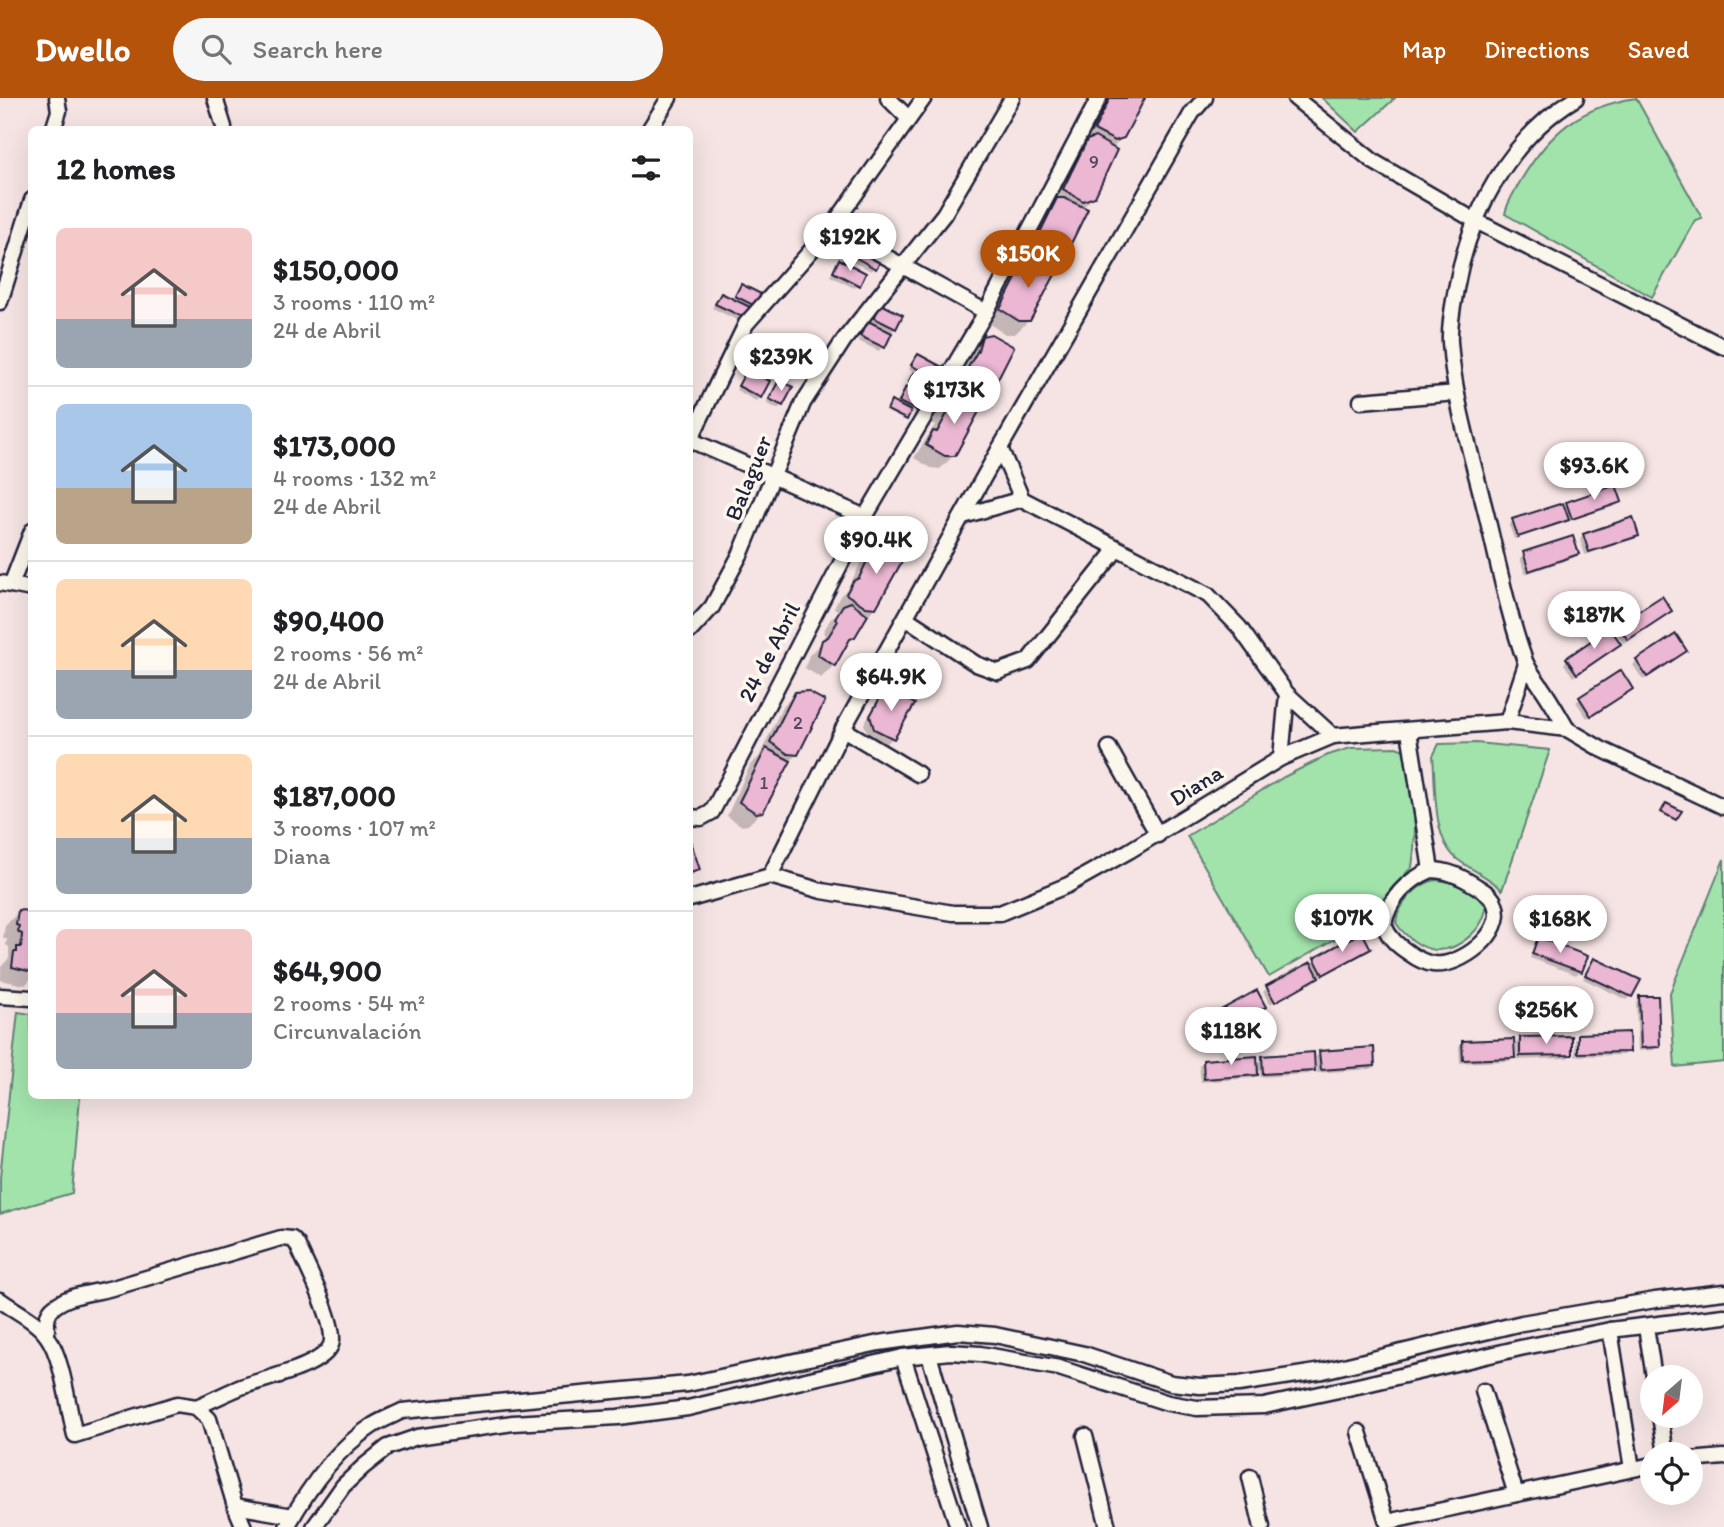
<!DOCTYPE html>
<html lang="en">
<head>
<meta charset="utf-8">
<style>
  body { margin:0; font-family:Itim,sans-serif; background:#f6f6f6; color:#202124; height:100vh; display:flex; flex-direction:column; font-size:26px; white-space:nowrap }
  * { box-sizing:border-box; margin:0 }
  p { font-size:23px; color:#757577 }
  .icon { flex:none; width:38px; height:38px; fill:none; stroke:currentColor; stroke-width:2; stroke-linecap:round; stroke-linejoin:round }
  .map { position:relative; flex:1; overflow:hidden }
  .sheet { position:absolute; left:28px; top:28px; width:665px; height:973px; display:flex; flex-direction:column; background:#fff; border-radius:10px; box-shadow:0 7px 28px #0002 }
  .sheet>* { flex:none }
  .needle { width:46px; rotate:208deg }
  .tools { position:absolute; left:1640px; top:1267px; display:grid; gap:14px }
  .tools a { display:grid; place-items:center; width:63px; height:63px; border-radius:50%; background:#fff; box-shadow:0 7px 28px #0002; font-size:35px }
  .price { position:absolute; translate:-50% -60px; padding:0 16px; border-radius:24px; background:#fff; color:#222; font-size:23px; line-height:46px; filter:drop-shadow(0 2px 4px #0008) }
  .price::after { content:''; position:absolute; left:50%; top:42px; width:21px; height:16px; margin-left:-10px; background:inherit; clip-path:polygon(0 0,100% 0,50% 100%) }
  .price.selected { background:#b45309; color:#fff }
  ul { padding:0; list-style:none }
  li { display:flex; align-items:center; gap:21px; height:175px; padding:0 28px }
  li+li { border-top:2px solid #e0e0e0 }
  li span { display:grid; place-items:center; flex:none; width:196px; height:140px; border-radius:10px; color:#555 }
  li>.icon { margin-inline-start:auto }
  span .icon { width:84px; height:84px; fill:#fffc; stroke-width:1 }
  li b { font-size:30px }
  h2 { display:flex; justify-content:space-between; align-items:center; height:84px; padding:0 28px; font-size:30px }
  header { display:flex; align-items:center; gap:42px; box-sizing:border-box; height:98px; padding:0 35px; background:#b45309; color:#fff }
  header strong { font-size:33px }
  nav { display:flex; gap:38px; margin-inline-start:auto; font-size:24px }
  .search { width:490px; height:63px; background:#f6f6f6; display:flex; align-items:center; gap:18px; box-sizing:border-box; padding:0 24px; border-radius:38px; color:#757577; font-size:26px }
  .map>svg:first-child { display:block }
</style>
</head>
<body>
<header>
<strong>Dwello</strong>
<div class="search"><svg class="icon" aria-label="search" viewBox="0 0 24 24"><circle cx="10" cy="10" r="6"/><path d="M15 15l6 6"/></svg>Search here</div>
<nav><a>Map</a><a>Directions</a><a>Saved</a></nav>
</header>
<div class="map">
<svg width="1724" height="1429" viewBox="0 0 1724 1429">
  <rect width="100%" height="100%" fill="#f6e4e4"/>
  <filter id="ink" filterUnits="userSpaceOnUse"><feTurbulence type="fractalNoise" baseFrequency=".0143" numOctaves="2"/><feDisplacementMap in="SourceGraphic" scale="14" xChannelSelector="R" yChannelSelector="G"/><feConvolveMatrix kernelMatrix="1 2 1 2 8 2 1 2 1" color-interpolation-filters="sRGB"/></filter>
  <g filter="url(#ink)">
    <g fill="#a2e3ac" stroke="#628274" stroke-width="2">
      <polygon points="1322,0 1395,0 1358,34"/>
      <path d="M1636,0L1702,120L1695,122L1652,199L1505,116C1507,104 1515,93 1521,82C1550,34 1579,9 1636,0Z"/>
      <path d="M1476,645L1550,652L1502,792C1490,779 1471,772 1457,761C1432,741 1436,689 1433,658L1439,646Z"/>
      <path d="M1396,649L1404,652C1416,684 1417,735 1412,769L1391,791L1366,823L1269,879L1187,738L1284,679L1328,657L1351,650Z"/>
      <polygon points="1724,761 1724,964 1675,969 1670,895"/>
      <path d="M1436,782C1455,783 1475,793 1486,808C1485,830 1459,853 1436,852C1421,851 1405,838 1396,825C1398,806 1418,785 1436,782Z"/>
      <polygon points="18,914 31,916 32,998 80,998 72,1095 0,1116 0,1079"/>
    </g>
    <g fill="#0003">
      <polygon points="1105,0 1143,0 1123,39 1111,51 1094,98 1082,110 1062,159 1050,171 1029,222 1015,236 1005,236 988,225 1013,176 1022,168 1019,166 1044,116 1053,106 1051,105 1074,58 1085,47 1082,46"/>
      <polygon points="856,152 875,170 871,173 851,163"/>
      <polygon points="840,163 858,186 854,190 830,178"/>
      <polygon points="740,190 754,207 751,208 741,224 712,210 721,197 734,203"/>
      <polygon points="881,208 895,230 879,253 858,243 865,229 870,226"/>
      <polygon points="983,239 987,297 976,308 954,357 940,371 931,370 914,360 935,327 931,325 939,311 948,302 946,301 965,267 969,253"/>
      <polygon points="750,258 761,273 760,274 746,266"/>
      <polygon points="914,262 934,279 925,293 909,285 915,275 909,271"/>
      <polygon points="747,274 760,299 756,303 736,292"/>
      <polygon points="779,284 782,307 778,311 766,305"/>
      <polygon points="907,290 915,312 911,315 909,314 904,322 886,313 890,306 896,307"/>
      <polygon points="1620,404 1616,408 1568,423 1567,421 1563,425 1514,441 1509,427 1513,423 1563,410 1567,406"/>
      <polygon points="1584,437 1637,437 1633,441 1585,457 1580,441"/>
      <polygon points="875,450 875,509 845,546 834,567 821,580 805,570 809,557 820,546 825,537 823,534 830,522 839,513 834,510 840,498 848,490 861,464"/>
      <polygon points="1524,456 1577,456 1573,460 1525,476 1520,460"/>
      <polygon points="1666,517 1623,545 1615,532 1618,528"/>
      <polygon points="1615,550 1573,579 1564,566 1567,562"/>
      <polygon points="1681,556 1643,582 1633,567 1637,563"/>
      <polygon points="886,591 893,640 886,646 868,637 864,626 880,597"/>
      <polygon points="1627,594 1587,620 1576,604 1580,601"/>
      <polygon points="796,595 797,656 789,664 762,713 748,727 742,728 727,718 750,667 759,659 782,609"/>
      <polygon points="690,744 698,771 690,780"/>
      <polygon points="19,814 32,815 32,880 25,887 0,882 1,869 9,860 9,849 6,847 7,841 3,841 5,827"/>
      <polygon points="1361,837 1365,854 1270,906 1263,894 1267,890"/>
      <polygon points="1539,841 1580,873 1576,877 1530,860"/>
      <polygon points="1594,862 1631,898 1627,902 1583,881"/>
      <polygon points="1640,900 1658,948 1654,952 1638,953 1636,904"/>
      <polygon points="1264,909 1217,937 1209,923 1213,919"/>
      <polygon points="1578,938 1628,953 1624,957 1575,958 1575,942"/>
      <polygon points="1520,941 1571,956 1567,960 1517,962 1516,945"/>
      <polygon points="1463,944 1513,959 1509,963 1460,965 1459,948"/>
      <polygon points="1320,955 1374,968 1370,971 1317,975 1316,959"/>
      <polygon points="1263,960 1313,972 1309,976 1260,979 1260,973 1253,980 1201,984 1199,968 1203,964 1256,967"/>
    </g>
    <g fill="#ebb7d3" stroke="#22223b" stroke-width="2">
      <polygon points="1110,0 1145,0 1124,40 1115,43 1094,32"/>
      <polygon points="1095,39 1117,52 1095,99 1083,103 1063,91 1087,42"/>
      <polygon points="1057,100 1064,100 1088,111 1064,160 1051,162 1031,153"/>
      <polygon points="860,146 883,159 876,171 853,158"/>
      <polygon points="1034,160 1057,173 1030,223 1019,223 1000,211 1026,161"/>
      <polygon points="839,161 866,175 860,188 833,174"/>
      <polygon points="741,186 761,196 755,208 735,198"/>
      <polygon points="721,195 752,210 747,221 715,206"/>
      <polygon points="881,206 903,217 896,231 874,220"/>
      <polygon points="868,223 892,235 885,250 860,238"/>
      <polygon points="991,236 1014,249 989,298 976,299 958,287 978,252 982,238"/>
      <polygon points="751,254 768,264 763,274 746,264"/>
      <polygon points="918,256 942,269 935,281 911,267"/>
      <polygon points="747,271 770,283 761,300 738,288"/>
      <polygon points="913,275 932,284 927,293 909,283"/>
      <polygon points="779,282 793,289 783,308 769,301"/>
      <polygon points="906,288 924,297 917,313 899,304"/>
      <polygon points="952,295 982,308 955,358 945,358 926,347 933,333 937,334 948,314 943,311"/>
      <polygon points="891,303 911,313 907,322 887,312"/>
      <polygon points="1616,387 1622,404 1572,421 1566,404"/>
      <polygon points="1563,405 1569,422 1518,439 1512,421"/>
      <polygon points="1633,419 1639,438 1589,454 1583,436"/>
      <polygon points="1573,438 1579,456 1529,473 1523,454"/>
      <polygon points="883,445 905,458 876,510 866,509 846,496 853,483 859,480 874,448"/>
      <polygon points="1662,498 1672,513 1628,542 1617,527"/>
      <polygon points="851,504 868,517 855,539 850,541 835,568 818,557 822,542 828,539 838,523 835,520 843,507"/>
      <polygon points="1610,530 1621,546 1577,576 1566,560"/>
      <polygon points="1676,536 1687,553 1647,579 1636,562"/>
      <polygon points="1621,572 1633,591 1591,618 1579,599"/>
      <polygon points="886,589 915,606 894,641 874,631 870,618"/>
      <polygon points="807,593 825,603 798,657 788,656 770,644 795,594"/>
      <polygon points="766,650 791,663 763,714 756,715 739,704"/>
      <polygon points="1666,705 1682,713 1676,722 1661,714"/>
      <polygon points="690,741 700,772 690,775"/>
      <polygon points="18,812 32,813 32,874 12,869 14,854 17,854 17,849 21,849 22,836 18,834 19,828 16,827"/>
      <polygon points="1362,834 1371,851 1323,877 1314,860"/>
      <polygon points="1538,839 1588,858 1582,874 1532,856"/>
      <polygon points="1594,860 1641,882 1632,899 1585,877"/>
      <polygon points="1311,864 1319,879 1275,904 1266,888"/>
      <polygon points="1257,892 1266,909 1222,934 1212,917"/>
      <polygon points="1639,898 1658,898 1660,949 1641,950"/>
      <polygon points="1629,934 1630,954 1578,955 1578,936"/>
      <polygon points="1572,938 1572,957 1520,958 1520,939"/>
      <polygon points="1514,941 1515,960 1463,962 1462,943"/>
      <polygon points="1374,949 1375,968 1321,972 1319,953"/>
      <polygon points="1314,954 1315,973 1263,976 1262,958"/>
      <polygon points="1257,958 1258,977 1204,981 1203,962"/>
    </g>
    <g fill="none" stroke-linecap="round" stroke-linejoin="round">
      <g stroke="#22223b" stroke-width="19">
        <g id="minor">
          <polyline points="215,0 224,29"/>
          <polyline points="888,0 908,20"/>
          <polyline points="1295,0 1374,64 1474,122 1724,249"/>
          <polyline points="53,32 59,13 57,0"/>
          <polyline points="649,32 669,0"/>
          <polyline points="832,129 986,214"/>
          <polyline points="0,204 32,102"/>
          <polyline points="1361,303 1457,295"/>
          <polyline points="690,342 746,226 832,129 924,0"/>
          <polyline points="690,342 865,419"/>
          <polyline points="1000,350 1022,401 1208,497 1239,529 1287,596 1333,638"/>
          <polyline points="963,418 1022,401"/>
          <polyline points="0,485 32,491"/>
          <polyline points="11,487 32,433"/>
          <polyline points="906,520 976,566 998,574 1028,563 1117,451"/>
          <polyline points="690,533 712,509 741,455 803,305 844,242 944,116 1012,0"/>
          <polyline points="1507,624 1526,566"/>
          <polyline points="843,631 918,676"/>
          <path d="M1567,631C1559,617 1551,603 1542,590C1537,582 1529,573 1525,563C1508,516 1498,464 1486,415C1472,359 1454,302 1450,244C1449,226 1453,208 1456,191C1469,116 1509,40 1576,0"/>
          <polyline points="1409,633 1431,772"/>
          <polyline points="1109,650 1158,737"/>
          <polyline points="1281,660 1287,596"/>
          <polyline points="690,719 701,720 712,714 865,419 986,214 1099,0"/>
          <path d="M1431,772C1448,772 1462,779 1476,788C1484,793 1492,797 1495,806C1507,835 1459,870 1433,866C1425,865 1416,860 1409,855C1397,847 1389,840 1384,827C1388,801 1408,782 1431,772Z"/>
          <polyline points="770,778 843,631 1000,350 1192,15 1205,0"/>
          <polyline points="690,801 770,778 822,793 953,815 1000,815 1068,787 1129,753 1281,660 1333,638 1366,635 1507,624 1567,631 1601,651 1724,709"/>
          <polyline points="0,898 32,900"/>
          <path d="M0,1202C15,1213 37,1223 47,1238C63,1260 68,1310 75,1337L177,1306L196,1309L209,1321L235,1408L244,1429"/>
          <polyline points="1646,1229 1654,1279"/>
          <polyline points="1610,1232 1632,1371"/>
          <path d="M47,1237C47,1226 45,1215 55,1208C72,1195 96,1195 116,1189C171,1173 226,1156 281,1140L292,1141L297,1146C307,1169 333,1219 332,1242C331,1268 261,1281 241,1289C226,1295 211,1303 196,1309"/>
          <polyline points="929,1257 980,1429"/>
          <polyline points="903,1259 958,1429"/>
          <polyline points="1483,1293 1516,1396"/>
          <polyline points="1660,1318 1666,1356"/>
          <polyline points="1359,1334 1387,1424 1652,1367"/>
          <polyline points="1085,1338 1108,1429"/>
          <polyline points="1690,1362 1724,1359"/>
          <polyline points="1250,1379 1262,1429"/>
          <polyline points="235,1408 293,1418"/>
          <path d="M287,1429C307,1392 336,1351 372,1328C381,1322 392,1318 402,1313L688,1286L879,1245L958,1234L995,1237L1084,1256L1171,1285L1200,1288L1239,1286L1323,1273L1522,1225L1655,1202L1724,1194"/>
          <polyline points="314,1429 343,1388 363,1369 388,1349 417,1339 513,1325 618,1319 688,1310 903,1259 950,1254 980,1256 1059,1270 1168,1305 1197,1310 1264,1308 1362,1287 1520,1250 1610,1232 1724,1218"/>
        </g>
      </g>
      <use href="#minor" stroke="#fbf7ec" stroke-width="14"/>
    </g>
  </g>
  <g text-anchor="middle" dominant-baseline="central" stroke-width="7" stroke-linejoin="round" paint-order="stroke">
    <g font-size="19" fill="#544761">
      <text x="1094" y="63">9</text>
      <text x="798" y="624">2</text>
      <text x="764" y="684">1</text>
    </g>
    <g font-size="23" fill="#22223b" stroke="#fbf7ec">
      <text transform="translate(748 380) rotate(-68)">Balaguer</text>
      <text transform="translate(769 554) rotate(-63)">24 de Abril</text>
      <text transform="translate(1196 687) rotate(-32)">Diana</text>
    </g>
  </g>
</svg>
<div class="tools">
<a><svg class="needle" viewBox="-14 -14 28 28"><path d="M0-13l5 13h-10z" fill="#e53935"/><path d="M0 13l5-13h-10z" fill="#757577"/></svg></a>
<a><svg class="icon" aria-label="locate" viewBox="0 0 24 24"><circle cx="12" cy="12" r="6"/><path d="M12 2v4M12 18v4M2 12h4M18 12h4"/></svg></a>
</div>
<b class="price" style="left:850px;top:175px">$192K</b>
<b class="price selected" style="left:1028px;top:192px">$150K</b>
<b class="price" style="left:781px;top:295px">$239K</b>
<b class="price" style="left:954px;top:328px">$173K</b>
<b class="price" style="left:1594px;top:404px">$93.6K</b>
<b class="price" style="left:876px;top:478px">$90.4K</b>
<b class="price" style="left:1594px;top:553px">$187K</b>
<b class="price" style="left:891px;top:615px">$64.9K</b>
<b class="price" style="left:1342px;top:856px">$107K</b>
<b class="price" style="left:1560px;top:857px">$168K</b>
<b class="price" style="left:1546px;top:948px">$256K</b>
<b class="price" style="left:1231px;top:969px">$118K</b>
<section class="sheet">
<h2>12 homes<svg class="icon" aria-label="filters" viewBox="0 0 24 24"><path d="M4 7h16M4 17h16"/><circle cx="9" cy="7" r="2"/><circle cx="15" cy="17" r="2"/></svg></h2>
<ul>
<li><span style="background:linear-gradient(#f6c9c9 65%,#9aa5b1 0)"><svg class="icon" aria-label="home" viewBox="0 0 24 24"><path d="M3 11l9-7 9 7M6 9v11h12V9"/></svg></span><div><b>$150,000</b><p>3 rooms · 110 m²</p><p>24 de Abril</p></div></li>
<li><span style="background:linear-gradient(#a9c7e8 60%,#b9a48a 0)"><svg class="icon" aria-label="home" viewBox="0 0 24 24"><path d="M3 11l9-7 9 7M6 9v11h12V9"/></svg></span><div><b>$173,000</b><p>4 rooms · 132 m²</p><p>24 de Abril</p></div></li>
<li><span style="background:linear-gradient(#ffd9b3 65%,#9aa5b1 0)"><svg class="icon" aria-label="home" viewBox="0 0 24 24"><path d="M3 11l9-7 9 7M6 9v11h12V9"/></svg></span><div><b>$90,400</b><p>2 rooms · 56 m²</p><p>24 de Abril</p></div></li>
<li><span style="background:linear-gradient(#ffd9b3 60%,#9aa5b1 0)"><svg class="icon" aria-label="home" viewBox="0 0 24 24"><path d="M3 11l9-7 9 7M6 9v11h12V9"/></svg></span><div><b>$187,000</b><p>3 rooms · 107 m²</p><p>Diana</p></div></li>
<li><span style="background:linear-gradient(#f6c9c9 60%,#9aa5b1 0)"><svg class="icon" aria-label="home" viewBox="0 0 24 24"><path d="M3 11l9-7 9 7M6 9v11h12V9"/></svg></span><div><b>$64,900</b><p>2 rooms · 54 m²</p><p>Circunvalación</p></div></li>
</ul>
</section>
</div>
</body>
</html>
